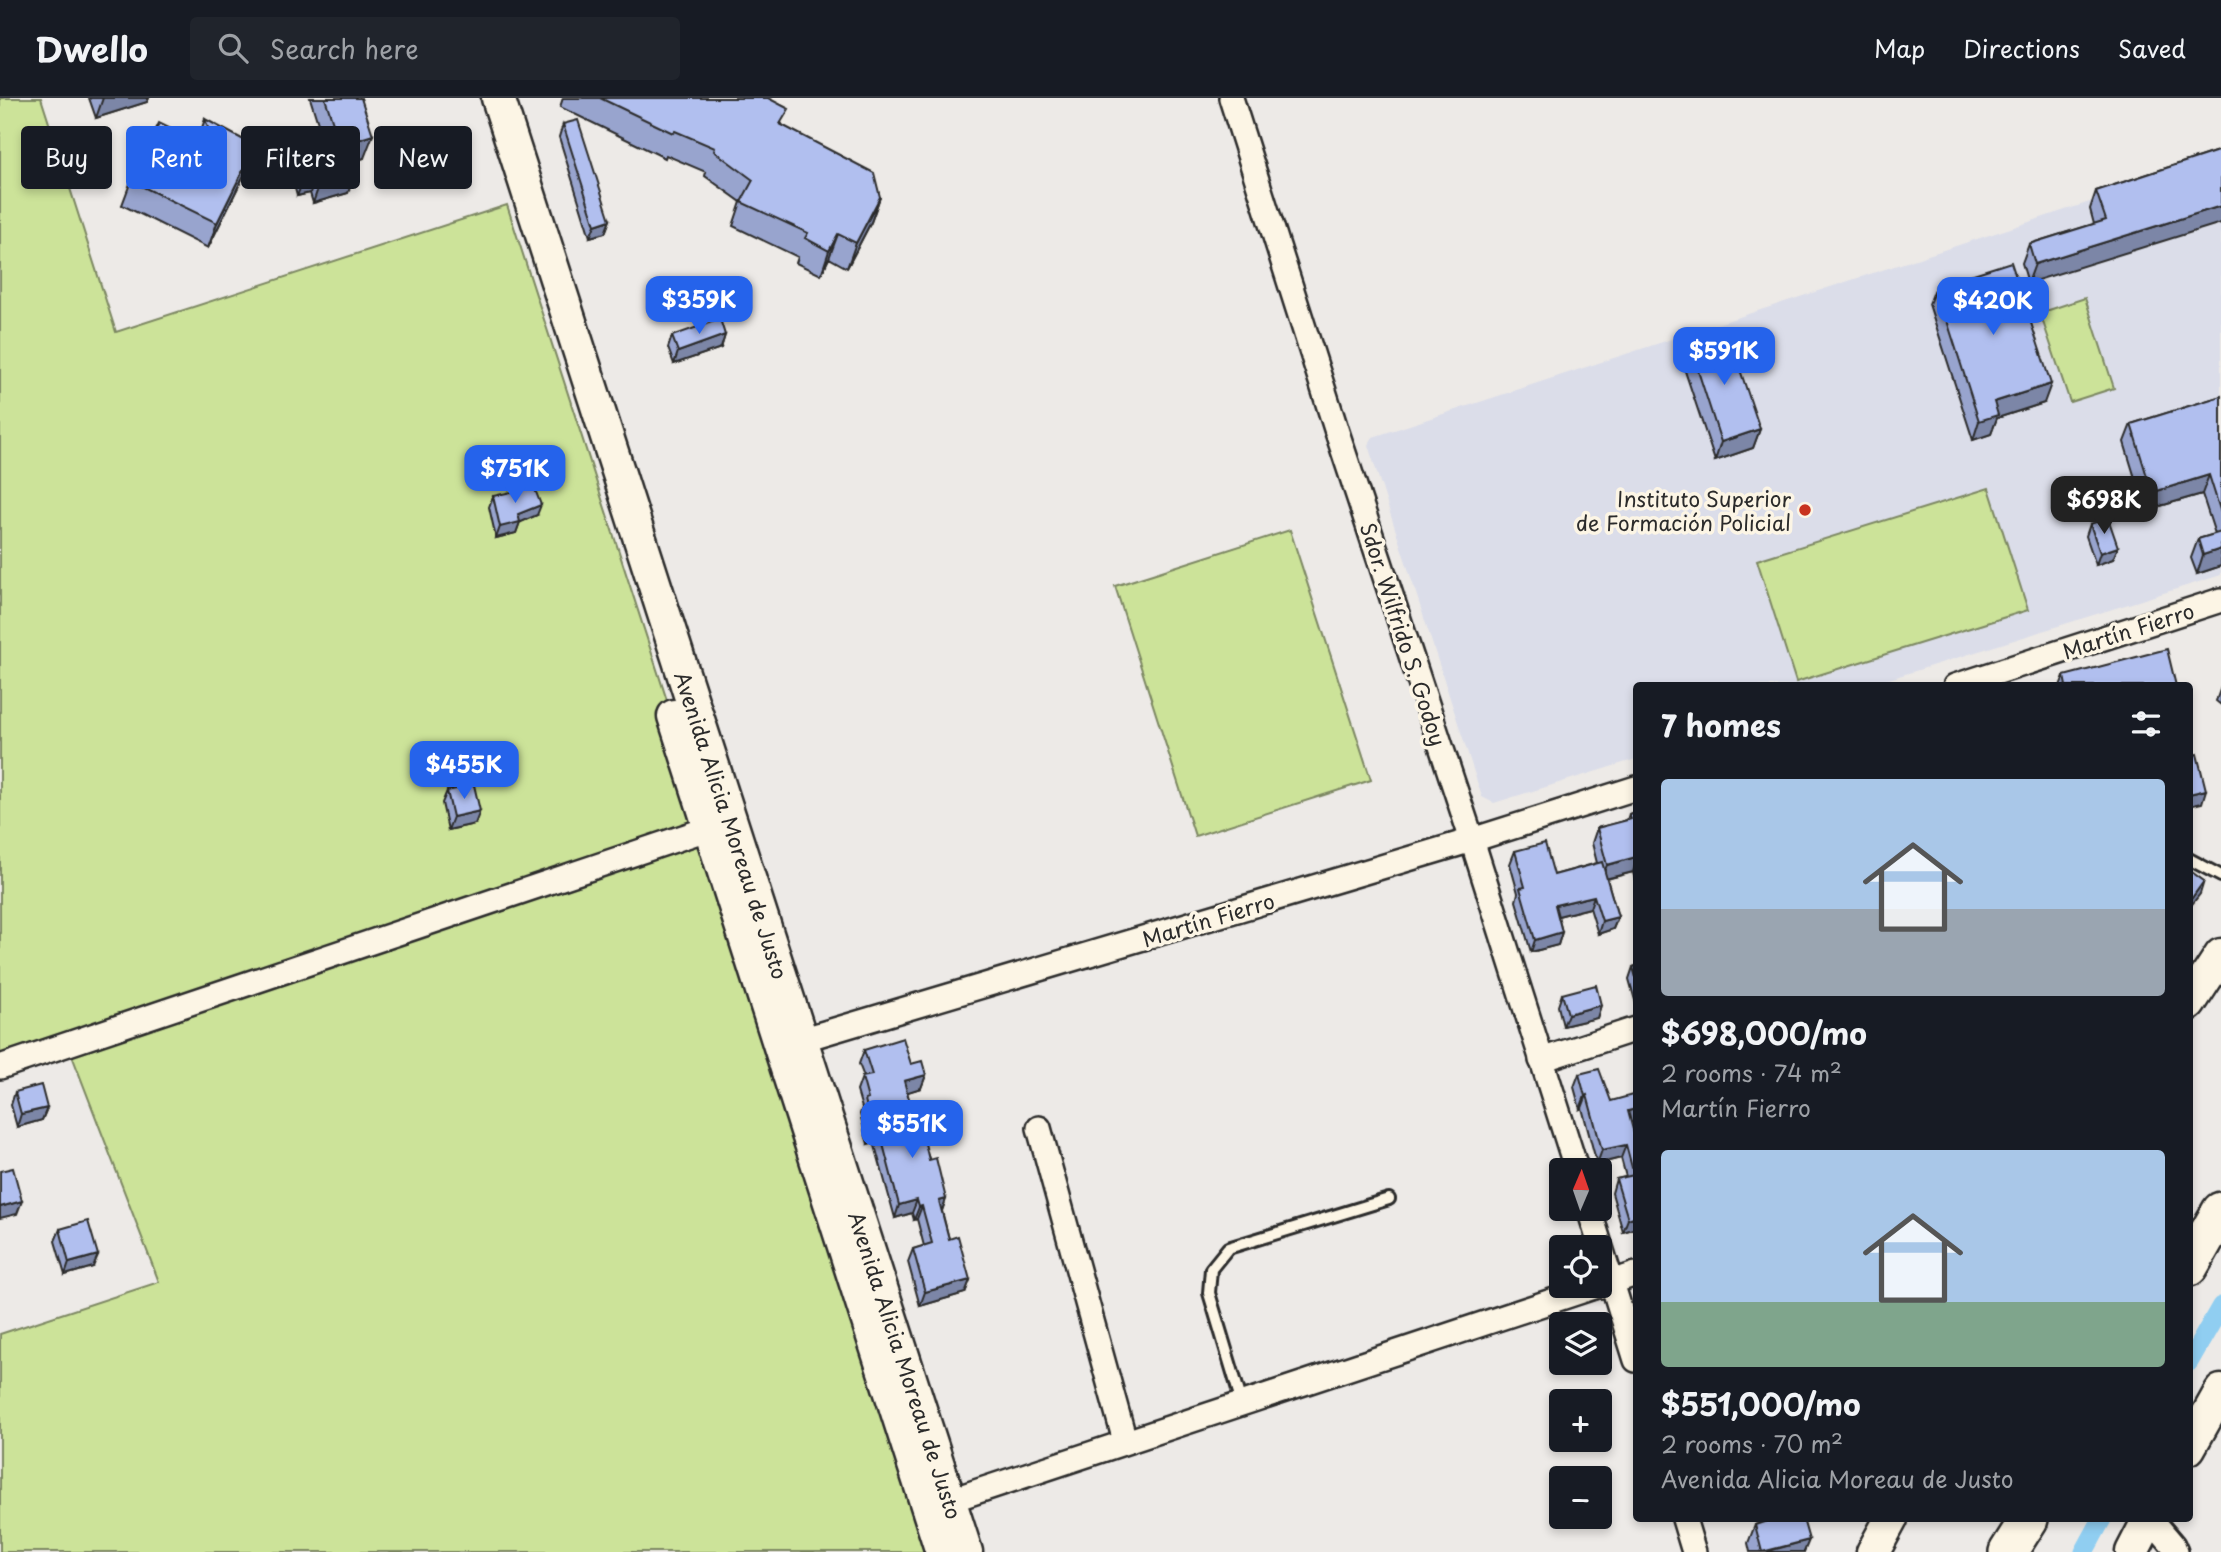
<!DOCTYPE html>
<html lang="en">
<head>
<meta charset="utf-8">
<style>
  body { margin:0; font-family:"Playpen Sans",sans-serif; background:#20242c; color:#f1f3f6; height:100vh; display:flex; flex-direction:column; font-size:26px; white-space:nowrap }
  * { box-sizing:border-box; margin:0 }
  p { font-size:23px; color:#9ea1a6 }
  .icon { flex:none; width:38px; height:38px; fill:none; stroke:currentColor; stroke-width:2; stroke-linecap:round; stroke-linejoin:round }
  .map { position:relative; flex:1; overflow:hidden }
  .details { position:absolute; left:1633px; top:584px; width:560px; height:840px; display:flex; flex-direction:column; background:#171b24; border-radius:7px; box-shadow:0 4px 10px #0003 }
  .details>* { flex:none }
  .guide { position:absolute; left:21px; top:28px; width:665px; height:63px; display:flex; gap:14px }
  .needle { width:46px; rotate:2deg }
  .controls { position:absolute; left:1549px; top:1060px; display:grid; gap:14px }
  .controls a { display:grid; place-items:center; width:63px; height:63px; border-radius:7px; background:#171b24; box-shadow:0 4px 10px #0003; font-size:35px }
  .price { position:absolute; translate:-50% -60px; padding:0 16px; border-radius:14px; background:#2563eb; color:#fff; font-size:23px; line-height:46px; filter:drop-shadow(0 2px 4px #0008) }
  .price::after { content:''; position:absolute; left:50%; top:42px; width:21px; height:16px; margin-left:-10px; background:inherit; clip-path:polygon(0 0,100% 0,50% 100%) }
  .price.active { background:#222; color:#fff }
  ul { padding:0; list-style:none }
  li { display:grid; align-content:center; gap:14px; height:371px; padding:0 28px }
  li span { display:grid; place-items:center; height:217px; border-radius:7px; color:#555 }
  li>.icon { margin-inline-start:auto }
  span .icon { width:126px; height:126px; fill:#fffc; stroke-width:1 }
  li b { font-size:30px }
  h2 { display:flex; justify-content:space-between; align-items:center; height:84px; padding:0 28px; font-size:30px }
  .chip { padding:0 24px; border-radius:7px; background:#171b24; box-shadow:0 4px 10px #0003; font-size:24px; line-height:63px }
  .chip.active { background:#2563eb; color:#fff }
  header { display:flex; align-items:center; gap:42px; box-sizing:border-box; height:98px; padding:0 35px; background:#171b24; border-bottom:2px solid #363941 }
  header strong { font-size:33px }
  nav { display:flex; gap:38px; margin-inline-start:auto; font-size:24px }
  .search { width:490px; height:63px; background:#20242c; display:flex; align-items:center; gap:18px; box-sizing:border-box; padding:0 24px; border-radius:7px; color:#9ea1a6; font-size:26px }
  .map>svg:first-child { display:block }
</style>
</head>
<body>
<header>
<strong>Dwello</strong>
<div class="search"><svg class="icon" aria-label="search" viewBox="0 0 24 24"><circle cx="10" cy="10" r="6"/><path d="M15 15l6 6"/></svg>Search here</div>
<nav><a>Map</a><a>Directions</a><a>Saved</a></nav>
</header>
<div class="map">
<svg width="2221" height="1454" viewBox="0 0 2221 1454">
  <rect width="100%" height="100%" fill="#edeae7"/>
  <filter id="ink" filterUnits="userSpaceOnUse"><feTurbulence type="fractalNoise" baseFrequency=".0143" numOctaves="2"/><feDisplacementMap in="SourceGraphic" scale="14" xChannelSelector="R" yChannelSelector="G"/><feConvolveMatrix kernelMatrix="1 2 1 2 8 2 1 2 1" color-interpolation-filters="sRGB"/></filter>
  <g filter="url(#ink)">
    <polygon fill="#dbdde9" points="2221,61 2221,477 1867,588 1636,588 1636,661 1494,705 1482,699 1368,347 1373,339"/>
    <g fill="#cce399" stroke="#7c8762" stroke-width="2">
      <polygon points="0,0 41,0 116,234 507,107 942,1454 0,1454 0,1236 159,1184 66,942 0,964"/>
      <polygon points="2085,200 2114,290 2070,304 2040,215"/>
      <polygon points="1989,390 2028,512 1796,584 1757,462"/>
      <polygon points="1290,432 1371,682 1195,738 1115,488"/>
    </g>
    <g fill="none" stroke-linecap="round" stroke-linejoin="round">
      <g stroke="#90cef1" stroke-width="19">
        <polyline points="2189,1264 2221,1208"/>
        <polyline points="2084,1454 2102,1421"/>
      </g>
      <g stroke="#2b2b2b" stroke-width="16">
        <g id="service">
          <polyline points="2189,761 2221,778"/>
          <polyline points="1242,1305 1209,1195 1211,1171 1228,1150 1389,1101"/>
        </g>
      </g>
      <g stroke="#2b2b2b" stroke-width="28">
        <g id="minor">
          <polyline points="1231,0 1337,334 1472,742 1577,1073"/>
          <polyline points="1955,588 2221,502"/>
          <polyline points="789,948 801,942 1472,742 1636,690"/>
          <polyline points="1541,962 1636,931"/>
          <polyline points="0,969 710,730"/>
          <polyline points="1039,1030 1125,1343"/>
          <polyline points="1589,1111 1636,1262"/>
          <polyline points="1600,1188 1636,1176"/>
          <polyline points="936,1407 1597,1188"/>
          <polyline points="1684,1421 1694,1454"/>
          <polyline points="2151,1421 2173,1447 2176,1454"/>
        </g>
      </g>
      <g stroke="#2b2b2b" stroke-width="37">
        <g id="secondary">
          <polyline points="498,0 966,1454"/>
          <polyline points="674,618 942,1454"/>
          <polyline points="2189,906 2221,857"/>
          <polyline points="2189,1350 2221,1293"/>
          <polyline points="1873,1454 1891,1421"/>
          <polyline points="2132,1454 2149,1421"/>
        </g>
      </g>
      <g stroke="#2b2b2b" stroke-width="42">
        <g id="trunk">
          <polyline points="2189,1169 2221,1113"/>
          <polyline points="2008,1454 2029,1421"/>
        </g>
      </g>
      <use href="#service" stroke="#fcf5e5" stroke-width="10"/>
      <use href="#minor" stroke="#fcf5e5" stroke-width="23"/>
      <use href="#secondary" stroke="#fcf5e5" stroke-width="32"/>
      <use href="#trunk" stroke="#fcf5e5" stroke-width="37"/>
    </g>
    <g fill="#98a4ce" stroke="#2b2b2b" stroke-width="2">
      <polygon points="89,0 149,0 147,4 96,20"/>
      <polygon points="310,0 361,0 364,60 354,63 348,95 313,105 310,95 297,98 288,64 296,42 321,35"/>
      <polygon points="563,0 768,0 783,28 880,99 871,124 847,170 829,160 821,177 796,165 798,159 733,128 741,104 705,78 706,74 666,57 665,60 560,9"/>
      <polygon points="205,21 246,73 208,150 122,107 131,83 197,44"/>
      <polygon points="563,26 610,122 605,135 590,139 559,39"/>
      <polygon points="2221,52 2028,185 2022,165 2029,146 2094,126 2090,111 2096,93"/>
      <polygon points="1936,188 2044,305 1997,320 1991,336 1973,342 1929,206"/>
      <polygon points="725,237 721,250 674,266 668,250 672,238"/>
      <polygon points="1689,245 1760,331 1753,350 1715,363 1682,264"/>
      <polygon points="2221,298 2221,468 2197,476 2191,460 2198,441 2215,436 2202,396 2150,411 2147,402 2142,403 2124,344 2131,326"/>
      <polygon points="493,398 537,417 520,424 516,435 496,440 489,409"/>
      <polygon points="2090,426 2113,461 2096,467 2086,438"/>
      <polygon points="2064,578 2176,588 2060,588"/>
      <polygon points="2221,589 2221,607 2216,603"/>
      <polygon points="447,693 475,726 448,732 442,705"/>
      <polygon points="1636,713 1636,787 1633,774 1607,781 1618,819 1613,831 1598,836 1590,810 1558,818 1562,834 1558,847 1531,854 1516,803 1518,795 1510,766 1515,753 1554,777 1597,765 1592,745 1597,730 1627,722 1629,716"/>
      <polygon points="1636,868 1636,906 1629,881 1633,869"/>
      <polygon points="1562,896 1601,907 1597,920 1563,928 1558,908"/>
      <polygon points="864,952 911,966 926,977 921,990 907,994 918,1034 946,1101 942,1113 949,1141 970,1182 965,1195 920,1208 908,1164 913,1151 924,1148 917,1121 914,1122 912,1115 895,1120 874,1044 868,1046 860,1016 862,1010 857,993 862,979 864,979 859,966"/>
      <polygon points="1579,976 1611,1003 1631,1025 1636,1043 1636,1130 1623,1134 1612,1095 1616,1081 1626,1079 1621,1060 1597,1066 1582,1010 1580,1011 1574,989"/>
      <polygon points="15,994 47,1010 42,1022 17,1029 11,1007"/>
      <polygon points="60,1131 93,1169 65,1177 55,1143"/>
      <polygon points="1758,1421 1803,1421 1804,1454 1750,1454 1748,1445 1755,1427 1759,1425"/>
    </g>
    <g fill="#7c86a7" stroke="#2b2b2b" stroke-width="2">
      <polygon points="103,0 149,0 147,4 96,20"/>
      <polygon points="373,37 364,60 340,68 348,45"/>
      <polygon points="255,48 246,73 208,150 217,125"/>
      <polygon points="318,72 310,95 297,98 306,75"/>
      <polygon points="356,72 348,95 313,105 321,82"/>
      <polygon points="880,99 871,124 847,170 856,145"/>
      <polygon points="2221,108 2221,125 2028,185 2035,166"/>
      <polygon points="610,122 605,135 590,139 595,127"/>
      <polygon points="838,136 829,160 821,177 829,153"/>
      <polygon points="725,237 721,250 674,266 678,254"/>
      <polygon points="2051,286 2044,305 1997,320 1991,336 1973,342 1979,323 1994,304"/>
      <polygon points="1760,331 1753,350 1715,363 1721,344"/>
      <polygon points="2209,377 2202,396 2150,411 2157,393"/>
      <polygon points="2154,383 2147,402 2142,403 2149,385"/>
      <polygon points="541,407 537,417 519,425 520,424 516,435 496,440 500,429 518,416"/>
      <polygon points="2118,449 2113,461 2096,467 2100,455"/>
      <polygon points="2221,451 2221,468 2197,476 2203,457"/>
      <polygon points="2206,692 2202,705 2189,708 2189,696"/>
      <polygon points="480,713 475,726 448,732 453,719"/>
      <polygon points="1636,759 1636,764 1633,774 1601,782 1607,767"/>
      <polygon points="2204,783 2200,796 2189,810 2189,804"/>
      <polygon points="1594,798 1590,810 1550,820 1555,807"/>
      <polygon points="1618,819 1613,831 1598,836 1602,823"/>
      <polygon points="1562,834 1558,847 1531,854 1535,842"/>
      <polygon points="1601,907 1597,920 1563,928 1568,916"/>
      <polygon points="926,977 921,990 899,997 904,983"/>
      <polygon points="1587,997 1582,1010 1580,1011 1585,998"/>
      <polygon points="47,1010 42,1022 17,1029 21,1016"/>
      <polygon points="1636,1011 1636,1023 1623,1027 1628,1013"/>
      <polygon points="879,1031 874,1044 868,1046 873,1032"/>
      <polygon points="1626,1047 1621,1060 1597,1066 1602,1052"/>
      <polygon points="946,1101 941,1115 939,1103"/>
      <polygon points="917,1102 912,1115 895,1120 899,1107"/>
      <polygon points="22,1103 17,1116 0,1120 0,1109"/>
      <polygon points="922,1108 917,1121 914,1122 919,1109"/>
      <polygon points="1636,1118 1636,1130 1623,1134 1628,1121"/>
      <polygon points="98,1157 93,1169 65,1177 69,1165"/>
      <polygon points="970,1182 965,1195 920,1208 925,1194"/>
      <polygon points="1809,1442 1804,1454 1765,1454"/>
    </g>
    <g fill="#b1bfef" stroke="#2b2b2b" stroke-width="2">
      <polygon points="325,0 361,0 373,37 348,45 356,72 321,82 318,72 306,75 296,42 335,31"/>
      <polygon points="600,0 768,0 789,11 780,26 874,75 880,99 856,145 838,136 829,153 805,140 808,135 741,104 753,82 714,53 715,50 675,33 673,35"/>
      <polygon points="205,21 255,48 217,125 131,83 159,25 216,53"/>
      <polygon points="578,22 610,122 595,127 563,26"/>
      <polygon points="2221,52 2221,108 2035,166 2029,146 2106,122 2096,93"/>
      <polygon points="2011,164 2051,286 1994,304 1998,317 1979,323 1936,188"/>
      <polygon points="720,221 725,237 678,254 672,238"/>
      <polygon points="1727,233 1760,331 1721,344 1689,245"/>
      <polygon points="2221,298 2221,415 2209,377 2157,393 2154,383 2149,385 2131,326"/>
      <polygon points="534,389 541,407 518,416 520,424 500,429 493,398"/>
      <polygon points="2108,420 2118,449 2100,455 2090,426"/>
      <polygon points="2221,434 2221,451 2203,457 2198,441"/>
      <polygon points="2167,551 2176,588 2066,588 2064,578"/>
      <polygon points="2197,656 2206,692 2189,696 2189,658"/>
      <polygon points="474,687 480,713 453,719 447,693"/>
      <polygon points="1636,713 1636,759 1607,767 1597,730 1631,721 1629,716"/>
      <polygon points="1545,745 1554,777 1602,764 1618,819 1602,823 1594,798 1555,807 1562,834 1535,842 1520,790 1525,789 1515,753"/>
      <polygon points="2189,772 2204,783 2189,804"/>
      <polygon points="1636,868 1636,880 1633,869"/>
      <polygon points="1596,887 1601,907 1568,916 1562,896"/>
      <polygon points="903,940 911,966 922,963 926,977 904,983 918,1034 922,1033 929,1062 936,1060 946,1101 939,1103 949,1141 958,1138 970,1182 925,1194 913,1151 932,1145 922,1108 919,1109 917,1102 899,1107 879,1031 873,1032 865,1002 868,1001 862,979 872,977 864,952"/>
      <polygon points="1599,971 1611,1003 1636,996 1636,1011 1628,1013 1636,1043 1636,1118 1628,1121 1616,1081 1634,1077 1626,1047 1602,1052 1587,997 1585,998 1579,976"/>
      <polygon points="41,987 47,1010 21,1016 15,994"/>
      <polygon points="13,1070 22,1103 0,1109 0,1073"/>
      <polygon points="88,1123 98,1157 69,1165 60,1131"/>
      <polygon points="1770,1421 1803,1421 1809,1442 1762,1454 1755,1427 1770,1422"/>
    </g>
  </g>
  <circle fill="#c8321e" stroke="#fcf5e5" stroke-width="2.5" cx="1805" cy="412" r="7"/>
  <g text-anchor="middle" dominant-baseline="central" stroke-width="7" stroke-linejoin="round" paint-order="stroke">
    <g font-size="21" fill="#2b2b2b" stroke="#fcf5e5" text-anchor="end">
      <text x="1791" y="400">Instituto Superior<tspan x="1791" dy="24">de Formación Policial</tspan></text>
    </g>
    <g font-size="21" fill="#2b2b2b" stroke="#fcf5e5">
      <text transform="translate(2128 532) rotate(-18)">Martín Fierro</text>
      <text transform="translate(1404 536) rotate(72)">Sdor. Wilfrido S. Godoy</text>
      <text transform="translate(732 727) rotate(72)">Avenida Alicia Moreau de Justo</text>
      <text transform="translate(1208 821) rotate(-17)">Martín Fierro</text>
      <text transform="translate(906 1267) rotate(72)">Avenida Alicia Moreau de Justo</text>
    </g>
  </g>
</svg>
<div class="controls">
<a><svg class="needle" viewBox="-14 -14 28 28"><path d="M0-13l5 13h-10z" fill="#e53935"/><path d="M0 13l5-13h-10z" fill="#9ea1a6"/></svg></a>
<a><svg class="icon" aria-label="locate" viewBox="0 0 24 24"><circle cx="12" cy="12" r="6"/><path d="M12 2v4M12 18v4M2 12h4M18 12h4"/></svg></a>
<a><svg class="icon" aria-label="layers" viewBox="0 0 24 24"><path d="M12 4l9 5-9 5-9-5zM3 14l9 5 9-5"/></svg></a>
<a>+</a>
<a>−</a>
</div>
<b class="price" style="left:699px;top:238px">$359K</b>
<b class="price" style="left:1993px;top:239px">$420K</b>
<b class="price" style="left:1724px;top:289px">$591K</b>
<b class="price" style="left:515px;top:407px">$751K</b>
<b class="price active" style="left:2104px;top:438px">$698K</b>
<b class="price" style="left:464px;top:703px">$455K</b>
<b class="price" style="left:912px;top:1062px">$551K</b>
<div class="guide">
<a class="chip">Buy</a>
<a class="chip active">Rent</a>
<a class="chip">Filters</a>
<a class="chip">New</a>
</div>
<section class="details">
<h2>7 homes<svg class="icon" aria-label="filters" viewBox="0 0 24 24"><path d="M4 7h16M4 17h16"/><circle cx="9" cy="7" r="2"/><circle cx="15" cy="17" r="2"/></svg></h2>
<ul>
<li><span style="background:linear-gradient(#a9c7e8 60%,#9aa5b1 0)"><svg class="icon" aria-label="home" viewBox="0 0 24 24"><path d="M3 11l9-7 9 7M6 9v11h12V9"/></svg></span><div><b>$698,000/mo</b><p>2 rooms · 74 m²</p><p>Martín Fierro</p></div></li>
<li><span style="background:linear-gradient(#a9c7e8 70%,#7fa58c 0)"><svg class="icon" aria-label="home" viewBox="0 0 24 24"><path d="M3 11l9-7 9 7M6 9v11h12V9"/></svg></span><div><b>$551,000/mo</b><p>2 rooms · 70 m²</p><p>Avenida Alicia Moreau de Justo</p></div></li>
</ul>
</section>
</div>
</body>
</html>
